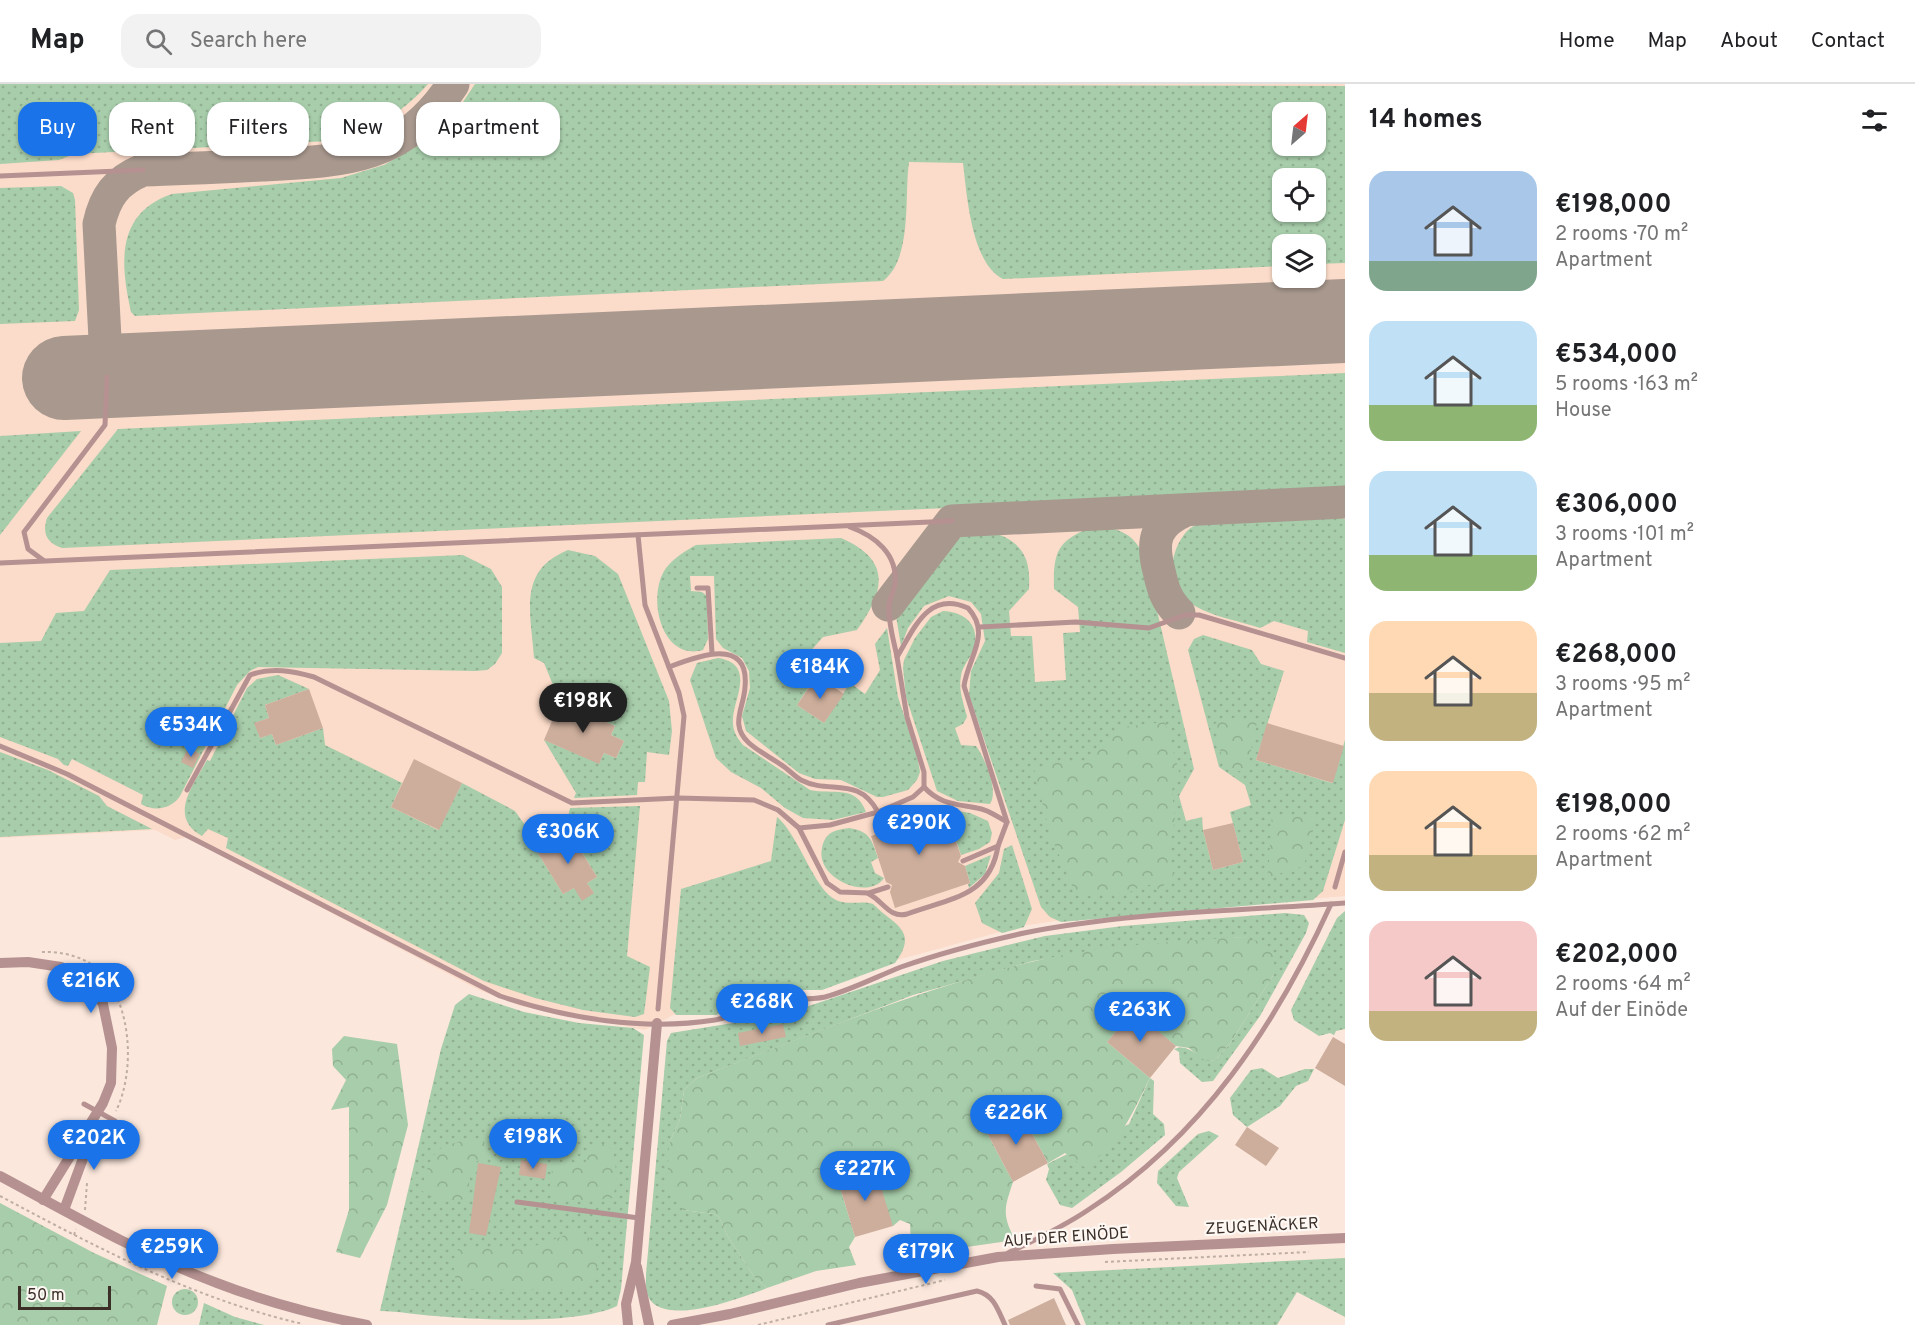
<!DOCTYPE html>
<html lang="en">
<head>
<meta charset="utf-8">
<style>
  body { margin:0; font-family:Overpass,sans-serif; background:#f2f2f2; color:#202124; height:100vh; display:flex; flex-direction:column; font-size:22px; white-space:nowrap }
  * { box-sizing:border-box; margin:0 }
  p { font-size:20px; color:#757577 }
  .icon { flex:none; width:33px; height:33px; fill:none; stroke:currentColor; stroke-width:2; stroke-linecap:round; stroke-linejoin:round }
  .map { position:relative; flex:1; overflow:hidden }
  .panel { display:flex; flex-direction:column; background:#fff; width:570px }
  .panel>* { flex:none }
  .hud { position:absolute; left:18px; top:18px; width:570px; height:54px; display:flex; gap:12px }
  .needle { width:39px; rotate:28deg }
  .fabs { position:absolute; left:1272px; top:18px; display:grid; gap:12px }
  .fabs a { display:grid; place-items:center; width:54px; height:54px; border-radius:12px; background:#fff; box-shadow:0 2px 4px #0004; font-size:30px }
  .scale { position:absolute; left:18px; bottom:15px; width:93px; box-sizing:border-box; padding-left:6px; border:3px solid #3b2f28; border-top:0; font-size:16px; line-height:21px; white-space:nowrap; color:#3b2f28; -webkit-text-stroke:4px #fef8f4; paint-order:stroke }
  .price { position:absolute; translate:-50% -51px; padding:0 14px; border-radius:21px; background:#1a73e8; color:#fff; font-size:20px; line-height:39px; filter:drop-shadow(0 2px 3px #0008) }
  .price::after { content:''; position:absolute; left:50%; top:36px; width:18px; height:14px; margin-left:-9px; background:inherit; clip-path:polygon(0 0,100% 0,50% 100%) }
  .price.current { background:#222; color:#fff }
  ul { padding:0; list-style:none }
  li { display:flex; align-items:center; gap:18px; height:150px; padding:0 24px }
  li span { display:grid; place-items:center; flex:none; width:168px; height:120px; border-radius:18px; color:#555 }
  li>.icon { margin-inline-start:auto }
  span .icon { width:72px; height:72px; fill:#fffc; stroke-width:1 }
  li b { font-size:26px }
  h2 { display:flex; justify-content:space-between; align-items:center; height:72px; padding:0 24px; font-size:26px }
  .pill { padding:0 21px; border-radius:18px; background:#fff; box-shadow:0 2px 4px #0004; font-size:21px; line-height:54px }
  .pill.current { background:#1a73e8; color:#fff }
  header { display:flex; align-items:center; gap:36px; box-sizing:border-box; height:84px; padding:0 30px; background:#fff; border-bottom:2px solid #e0e0e0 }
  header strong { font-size:28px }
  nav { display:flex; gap:33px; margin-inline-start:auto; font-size:21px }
  .search { width:420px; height:54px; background:#f2f2f2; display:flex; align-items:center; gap:15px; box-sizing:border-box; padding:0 21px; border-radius:18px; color:#757577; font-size:22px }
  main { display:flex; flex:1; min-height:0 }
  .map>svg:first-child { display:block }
</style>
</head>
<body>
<header>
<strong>Map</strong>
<div class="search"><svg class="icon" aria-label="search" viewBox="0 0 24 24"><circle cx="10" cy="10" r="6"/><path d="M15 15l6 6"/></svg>Search here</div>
<nav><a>Home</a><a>Map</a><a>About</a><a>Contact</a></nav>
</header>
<main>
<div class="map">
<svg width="1345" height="1241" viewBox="0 0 1345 1241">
  <defs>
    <pattern id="grass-dots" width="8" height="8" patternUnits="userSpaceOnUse" patternTransform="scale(1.5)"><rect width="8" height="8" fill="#a7cdaa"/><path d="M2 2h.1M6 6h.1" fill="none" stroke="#91b092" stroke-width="1.8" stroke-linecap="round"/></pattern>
    <pattern id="forest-crowns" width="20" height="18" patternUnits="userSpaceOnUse" patternTransform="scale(1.5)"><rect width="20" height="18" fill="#a7cdaa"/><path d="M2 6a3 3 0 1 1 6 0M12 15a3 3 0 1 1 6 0" fill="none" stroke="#91b092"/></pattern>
  </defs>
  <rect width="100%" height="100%" fill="#fbe7dc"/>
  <path fill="#fbdbc9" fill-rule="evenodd" d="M0,0H1345V812L1068,835L1022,842L798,903L675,930L645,946L520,922L479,906L186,753L175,756L155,746L0,754ZM1282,28H1316V62H1282ZM1282,94H1316V128H1282ZM1282,160H1316V194H1282Z"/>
  <g fill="url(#grass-dots)" fill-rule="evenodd">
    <path d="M0,0H428C400,32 370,47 329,57L74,70L59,76L0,80Z"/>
    <path d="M475,0L1345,2V179L1316,180V160H1282V182L1003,195C971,179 967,111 963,79L909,78C904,112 913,174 883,197L135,232L131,228C120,179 116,129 172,110L341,94L384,81L426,57L459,24ZM1282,28H1316V62H1282ZM1282,94H1316V128H1282Z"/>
    <polygon points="61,102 73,109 75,116 79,226 75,237 0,240 0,104"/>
    <path d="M1345,289V406L62,464C47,459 42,450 47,434L118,345Z"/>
    <polygon points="81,347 0,451 0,352"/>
    <path d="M1332,432L1345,435V569L1307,558L1308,547L1274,537L1260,544C1240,537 1213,533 1195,522C1166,505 1167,470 1187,447C1192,442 1200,439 1207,436Z"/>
    <path d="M1095,442C1120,444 1135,450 1145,475L1194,685L1179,712L1186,737L1202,733L1203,746L1213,786L1243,778L1230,728L1251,721L1245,701L1219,683L1188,566L1194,555L1203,551L1252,566L1261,580L1284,587L1256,676L1332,699L1345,656V736L1323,807L1313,816L1061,838L1050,833L1041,823L969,611L971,587L985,557L981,530L971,518L949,512L924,522L908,544L901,562L896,532C911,511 937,469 957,455C972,445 995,446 1010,456C1028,468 1030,484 1029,505L1009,527L1011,552H1032L1035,598L1066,596L1063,549L1080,548L1078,523L1054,505C1053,466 1058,456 1095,442Z"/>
    <path d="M841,454C892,476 885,507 857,546L823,553L809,569L824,580L797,621L824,639L850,599L865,610L880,586L875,560L887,544L898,613L917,671L920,688L917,696L908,706L883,713H877L841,696L815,695L799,689L746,647L742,632L750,604L749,587L742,574L723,564L716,555L714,492H690L691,507L702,508L707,512L708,555L703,566C661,578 646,512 666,484C674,474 685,467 696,461Z"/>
    <path d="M568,466L595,472L618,490L669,617L672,647L669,671L647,668L645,698H638L637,711L574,714L576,709L544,656L599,679L604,669L616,674L624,657L611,651L615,642L560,618L544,579L534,574C531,528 517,487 568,466Z"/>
    <path d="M463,471L491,485L502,503V569L495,580L487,586L475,587L258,583L250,587L237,601L180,712C171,725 155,728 141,720L143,711L72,675L68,682L64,681L58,675L0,653V559L41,557L56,529L84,527L110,486Z"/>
    <path d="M943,527C969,528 983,546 971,571C967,578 962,584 961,592C958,606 964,620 967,633L963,640L955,644L961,661L976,662C985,674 999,707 990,720L958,717L937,707L906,613L903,584L904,576L915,554L931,533Z"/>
    <path d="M718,574C756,580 734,614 733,634C732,645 736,653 743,661L810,706C833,711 856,700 866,728L833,736L803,734L785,724L761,704L731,688L716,674L690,596L697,579Z"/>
    <path d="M278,591L309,605L265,621L269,634L255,639L260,654L272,650L276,661L323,644L325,661L402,699L391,723L438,746L462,699L515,727L535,755L536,766L563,810L574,804L594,809L587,799L597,793L566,742L570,724L640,722L627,872L650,883L644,930L635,933L583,926L535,914L484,897L226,764L228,754L208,745L202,752C167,733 194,700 207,676L210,677L247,604L257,595Z"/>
    <polygon points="0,668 48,686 99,712 107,722 152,745 0,753"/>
    <polygon points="945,725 970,729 988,737 992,749 990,758 979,765 961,771"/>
    <path d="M777,733C799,751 814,806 836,816C849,822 861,816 873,820C895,842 919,846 895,879L822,906H794L739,919L716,931H676L670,924L681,805L771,777Z"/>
    <path d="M849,744C870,747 872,756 878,774L871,778L875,789L884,794C869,817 815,795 822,764C825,748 835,746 849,744Z"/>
    <polygon points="1012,761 1032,825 1024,843 1002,849 982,839 975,819 999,789 1004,765"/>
    <polygon points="991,771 985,790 969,804 968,800 970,799 965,782"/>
    <polygon points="1345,827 1345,945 1336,947 1334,951 1330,949 1319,952 1294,936 1291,926 1337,834"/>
    <path d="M1285,829L1304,831L1309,839L1306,849L1260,932L1213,997L1202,998L1180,979L1179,968L1174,965C1189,958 1199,976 1214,977L1229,961L1274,890V870L1243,853L1114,865L1033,877L913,911L697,994L684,1006L680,1035L669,1060L683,1126L714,1130L719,1133L727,1151L755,1194L767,1204C743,1213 671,1241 651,1217C645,1209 646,1199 646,1190L667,957L671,949L782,931L943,877L1045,852L1123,842Z"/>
    <path d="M469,910L524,928L579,939L633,944L644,951L621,1205L617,1222C577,1241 481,1236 435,1232C417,1231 399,1227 380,1227L441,965L455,921Z"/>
    <polygon points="1262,984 1278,994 1305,985 1314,985 1308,997 1296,1002 1280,1022 1247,1043 1233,1031 1230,1014 1251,986"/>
    <polygon points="1150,994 1154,997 1153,1030 1164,1040 1165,1051 1121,1088 1072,1124 1060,1121 1046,1096 1049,1085 1047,1080 1129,1040"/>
    <polygon points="1209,1047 1219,1052 1179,1088 1177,1094 1189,1123 1176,1122 1157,1099 1158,1087 1198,1050"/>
    <polygon points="1345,1174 1345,1233 1297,1208 1277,1241 1086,1241 1072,1206 1053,1189"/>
    <circle cx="185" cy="1218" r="13"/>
    <polygon points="204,1219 235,1233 264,1241 199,1241"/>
  </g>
  <g fill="url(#forest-crowns)">
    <polygon points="1234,634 1257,638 1248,680 1242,687 1234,687 1223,678 1214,640"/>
    <polygon points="1165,638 1179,687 1172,706 1175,737 1168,764 1174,795 1158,805 1152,801 1140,801 1134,807 1081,813 1076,811 1050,750 1034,685 1059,678 1078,680 1090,675 1103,659 1122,643"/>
    <polygon points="1272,730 1316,734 1304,782 1268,793"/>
    <path d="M1243,853L1261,858L1274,870V890L1229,961L1214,977L1204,976L1189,964L1176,962L1134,928L1126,936L1116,928L1108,939L1117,946L1107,958L1150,994C1132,1029 1120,1062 1084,1083L1065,1069L1048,1079L1023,1033L1013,1038L1005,1025L990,1033L995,1042L986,1047L1013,1098C1004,1125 1002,1130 1015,1156L918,1170L911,1162L910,1140L900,1136L893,1142L859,1080L851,1096L839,1100L855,1153L849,1163L856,1181L816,1187L767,1204L755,1194L727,1151L719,1133L714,1130L683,1126L667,1105L669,1060L680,1035L684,1006L697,994C807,952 916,906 1031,878C1095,862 1177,857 1243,853Z"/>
    <polygon points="344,952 397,960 408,1041 387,1121 360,1174 336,1168 349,1126 349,1023 331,1026 346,996 333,982 332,965"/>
    <path d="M472,1056H480L487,1062V1073C467,1076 471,1097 467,1114C449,1120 436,1118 421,1106C432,1069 432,1061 472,1056Z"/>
    <path d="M603,1060L613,1066L617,1094L613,1114C595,1116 563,1121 549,1109L553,1078L585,1079L591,1064Z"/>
    <polygon points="0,1119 94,1169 167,1202 157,1241 0,1241"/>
    <path d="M577,1144C604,1163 602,1172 591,1201L578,1205L469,1206L456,1198L454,1185L458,1164L492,1163L523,1166L561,1153Z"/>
  </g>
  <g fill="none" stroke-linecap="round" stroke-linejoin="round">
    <g stroke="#a8988e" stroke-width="33">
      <path d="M107,293L99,140C105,113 116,97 143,86C183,85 222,83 262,81C343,77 404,76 453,0"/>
      <polyline points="888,521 952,437 1345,418"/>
      <path d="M1179,529C1166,516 1163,505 1159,487C1151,456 1155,440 1186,426"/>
    </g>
    <polyline stroke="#a8988e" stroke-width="84" points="64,294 1345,237"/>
  </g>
  <g fill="#cdae9c">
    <polygon points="817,592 844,610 824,639 797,621"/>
    <polygon points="309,605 323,644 276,661 272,650 260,654 254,639 269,634 265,621"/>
    <polygon points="560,618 615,642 611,651 624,657 616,674 604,669 599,680 544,656"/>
    <polygon points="1267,639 1344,662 1333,699 1256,676"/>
    <polygon points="188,664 200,670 193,684 181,678"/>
    <polygon points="414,675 462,699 439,746 391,723"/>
    <polygon points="933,722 935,729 945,725 961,772 958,778 965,782 970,799 895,824 890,808 892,801 886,798 871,752 880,749 877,741"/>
    <polygon points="1233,739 1243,778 1213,786 1203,746"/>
    <polygon points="568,746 597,793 587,799 594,809 582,817 574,804 563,810 536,766"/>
    <polygon points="1134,927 1176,962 1150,994 1107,958 1117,946 1108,939 1117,928 1126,936"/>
    <polygon points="783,940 786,953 740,962 738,949"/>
    <polygon points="1333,953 1345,960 1345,1002 1315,984"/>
    <polygon points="1006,1025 1013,1038 1023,1033 1048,1079 1013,1098 986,1047 995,1042 990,1033"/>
    <polygon points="1247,1043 1279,1064 1266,1082 1235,1061"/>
    <polygon points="521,1076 547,1080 545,1095 519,1091"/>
    <polygon points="478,1079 501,1083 486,1152 469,1149"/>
    <polygon points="859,1080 863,1091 876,1087 893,1142 855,1153 839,1100 851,1096 847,1084"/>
    <polygon points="1054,1214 1066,1241 1010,1241 1008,1236"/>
  </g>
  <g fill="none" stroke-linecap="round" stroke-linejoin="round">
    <g stroke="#bfaea4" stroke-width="2" stroke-dasharray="3 3" stroke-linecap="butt">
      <path d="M42,868C59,867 82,872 95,883C132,914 136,986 116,1027"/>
      <polyline points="99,1062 109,1043"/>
      <path d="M0,1112C98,1164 194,1215 303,1240"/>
      <polyline points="85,1126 87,1099"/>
      <polyline points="74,1151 76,1145"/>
      <polyline points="1105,1178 1309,1168"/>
      <polyline points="758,1241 945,1196"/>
    </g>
    <g stroke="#b59191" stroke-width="5">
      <polyline points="0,92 143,86"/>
      <path d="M850,443C875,452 898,470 895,500C894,507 889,515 889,522C888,539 894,557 897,573"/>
      <polyline points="638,451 645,521 679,609 684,632 658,925"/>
      <polyline points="43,476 28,465 24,448 105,341 107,293"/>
      <polyline points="0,479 952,437"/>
      <polyline points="697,504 708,504 712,569"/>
      <polyline points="980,543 1076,538 1149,544 1185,531 1199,531 1345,574"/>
      <path d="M669,583C695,573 750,551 745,603C744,624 729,641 749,659C759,668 772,674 783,682C789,686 795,693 801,696C830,711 858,691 878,728L913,713L924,703V688L907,633L897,573C914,545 928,506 968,524C992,550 968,573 964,602L1007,738"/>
      <path d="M0,662L67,690L500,912C568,935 644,947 715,936C735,933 751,921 771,917C789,913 807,917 825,913C851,906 876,893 901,883C941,869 983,858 1024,849C1129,828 1238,827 1345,819"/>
      <path d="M924,703C939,720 956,720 977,724C987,725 998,733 1007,738L998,762L963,777"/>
      <path d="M187,706L250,591C272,583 293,587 314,593L572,719L678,714L754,716L778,726L799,744L827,799L840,808L869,809L888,803"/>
      <polyline points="799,744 830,741 878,728"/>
      <polyline points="1335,803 1345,768"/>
      <path d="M869,810C883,817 890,835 907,830C950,814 990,813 998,762"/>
      <polyline points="84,1020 115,1037"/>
      <polyline points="517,1118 639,1134"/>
      <path d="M1008,1169C1035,1156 1063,1143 1088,1126C1202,1053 1276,941 1331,820"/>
      <polyline points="1036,1202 1060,1205 1078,1241"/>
      <path d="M828,1241L977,1207C994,1211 998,1226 1005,1241"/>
    </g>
    <g stroke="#b59191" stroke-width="10">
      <polyline points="0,879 28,878 61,883 88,897 103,920 112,964 111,999 103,1019 43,1116"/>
      <path d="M0,1092C71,1130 142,1171 217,1199C266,1218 316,1231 367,1241"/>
      <polyline points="64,1126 85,1069 92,1041"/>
      <polyline points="637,1183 649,1241"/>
      <polyline points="628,1241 626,1220 636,1178 657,939"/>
      <polyline points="672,1241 730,1230 859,1199 998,1173 1113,1165 1345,1154"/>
    </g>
  </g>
  <g text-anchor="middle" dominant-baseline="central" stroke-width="4.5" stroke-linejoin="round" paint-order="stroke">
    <g font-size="16" fill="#3b2f28" stroke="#fef8f4">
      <text transform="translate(1262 1143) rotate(-3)">ZEUGENÄCKER</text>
      <text transform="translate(1066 1154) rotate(-4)">AUF DER EINÖDE</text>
    </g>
  </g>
</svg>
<div class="fabs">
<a><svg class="needle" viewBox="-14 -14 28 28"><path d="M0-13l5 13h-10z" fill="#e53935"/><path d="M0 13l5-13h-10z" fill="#757577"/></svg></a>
<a><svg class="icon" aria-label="locate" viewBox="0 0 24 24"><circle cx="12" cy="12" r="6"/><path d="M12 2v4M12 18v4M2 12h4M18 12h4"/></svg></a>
<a><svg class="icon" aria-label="layers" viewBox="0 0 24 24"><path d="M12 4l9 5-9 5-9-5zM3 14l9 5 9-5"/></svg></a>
</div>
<div class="scale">50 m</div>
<b class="price" style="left:820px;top:616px">€184K</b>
<b class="price current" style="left:583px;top:650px">€198K</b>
<b class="price" style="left:191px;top:674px">€534K</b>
<b class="price" style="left:919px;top:772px">€290K</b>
<b class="price" style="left:568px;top:781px">€306K</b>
<b class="price" style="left:91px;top:930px">€216K</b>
<b class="price" style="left:762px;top:951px">€268K</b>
<b class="price" style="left:1140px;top:959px">€263K</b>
<b class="price" style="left:1016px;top:1062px">€226K</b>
<b class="price" style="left:533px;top:1086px">€198K</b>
<b class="price" style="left:94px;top:1087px">€202K</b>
<b class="price" style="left:865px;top:1118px">€227K</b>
<b class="price" style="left:172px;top:1196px">€259K</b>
<b class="price" style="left:926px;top:1201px">€179K</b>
<div class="hud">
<a class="pill current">Buy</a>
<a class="pill">Rent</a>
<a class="pill">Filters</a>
<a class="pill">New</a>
<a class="pill">Apartment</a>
</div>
</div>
<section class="panel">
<h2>14 homes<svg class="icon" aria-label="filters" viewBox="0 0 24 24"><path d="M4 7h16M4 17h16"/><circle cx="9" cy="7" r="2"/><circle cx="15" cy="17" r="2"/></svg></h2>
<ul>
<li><span style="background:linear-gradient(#a9c7e8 75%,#7fa58c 0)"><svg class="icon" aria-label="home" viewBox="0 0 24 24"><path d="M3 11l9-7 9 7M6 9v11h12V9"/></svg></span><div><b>€198,000</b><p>2 rooms · 70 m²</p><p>Apartment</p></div></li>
<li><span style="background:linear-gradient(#bfe0f5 70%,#8fb573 0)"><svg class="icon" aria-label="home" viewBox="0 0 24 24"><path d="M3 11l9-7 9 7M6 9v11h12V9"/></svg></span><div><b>€534,000</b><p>5 rooms · 163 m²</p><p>House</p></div></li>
<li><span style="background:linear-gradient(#bfe0f5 70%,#8fb573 0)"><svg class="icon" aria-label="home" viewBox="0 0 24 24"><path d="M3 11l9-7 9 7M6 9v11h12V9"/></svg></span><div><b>€306,000</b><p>3 rooms · 101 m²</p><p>Apartment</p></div></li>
<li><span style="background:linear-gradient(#ffd9b3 60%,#c2b280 0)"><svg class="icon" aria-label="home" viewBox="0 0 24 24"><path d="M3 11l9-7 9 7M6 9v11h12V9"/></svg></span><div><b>€268,000</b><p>3 rooms · 95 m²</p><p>Apartment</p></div></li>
<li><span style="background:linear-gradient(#ffd9b3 70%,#c2b280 0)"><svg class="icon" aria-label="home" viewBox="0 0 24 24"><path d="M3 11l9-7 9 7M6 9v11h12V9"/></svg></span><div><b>€198,000</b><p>2 rooms · 62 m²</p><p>Apartment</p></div></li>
<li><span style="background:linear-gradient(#f6c9c9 75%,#c2b280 0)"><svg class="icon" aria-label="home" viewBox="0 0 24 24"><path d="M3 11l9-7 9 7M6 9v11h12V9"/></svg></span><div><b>€202,000</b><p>2 rooms · 64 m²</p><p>Auf der Einöde</p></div></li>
</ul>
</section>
</main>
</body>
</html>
